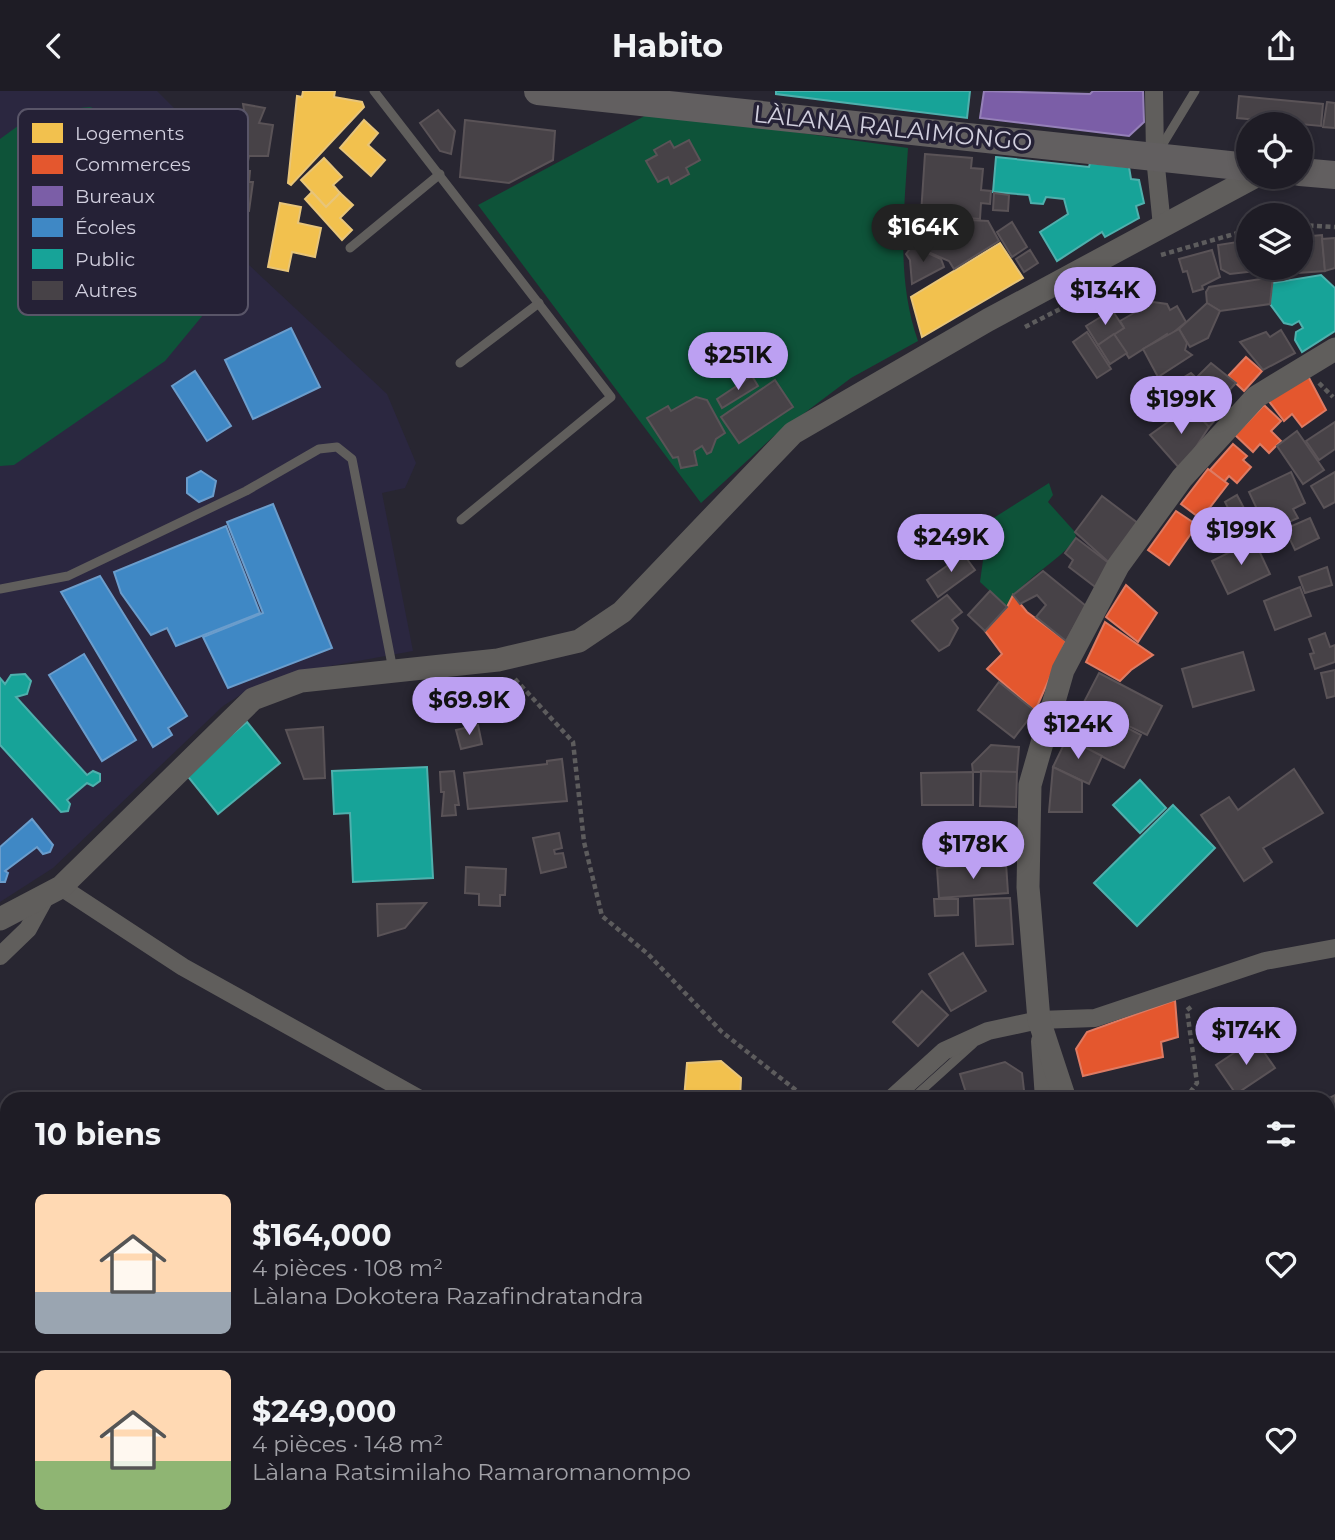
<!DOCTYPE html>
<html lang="fr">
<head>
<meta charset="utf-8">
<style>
  body { margin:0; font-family:Montserrat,sans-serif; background:#2b2932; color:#f1f3f6; height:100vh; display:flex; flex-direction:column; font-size:26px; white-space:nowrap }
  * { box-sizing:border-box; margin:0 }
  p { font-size:23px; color:#a1a1a7 }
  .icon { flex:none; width:38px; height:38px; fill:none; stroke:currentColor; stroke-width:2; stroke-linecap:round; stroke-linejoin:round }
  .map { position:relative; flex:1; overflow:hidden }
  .sheet { position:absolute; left:0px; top:1001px; width:1335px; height:448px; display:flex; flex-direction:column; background:#1e1c25; border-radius:21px 21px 0 0; box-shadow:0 4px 10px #0003,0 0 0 2px #3c3a42 }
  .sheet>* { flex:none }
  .buttons { position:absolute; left:1236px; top:21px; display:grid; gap:14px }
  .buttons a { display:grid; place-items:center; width:77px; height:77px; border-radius:50%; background:#1e1c25; box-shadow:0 4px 10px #0003,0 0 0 2px #3c3a42; font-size:35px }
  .price { position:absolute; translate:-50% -60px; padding:0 16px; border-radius:24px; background:#bca0f2; color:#111; font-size:23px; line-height:46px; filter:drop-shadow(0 2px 4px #0008) }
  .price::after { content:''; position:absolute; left:50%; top:42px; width:21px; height:16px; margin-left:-10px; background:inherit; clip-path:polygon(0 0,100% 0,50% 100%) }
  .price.on { background:#222; color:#fff }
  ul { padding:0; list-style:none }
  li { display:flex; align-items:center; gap:21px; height:175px; padding:0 35px }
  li+li { border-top:2px solid #3c3a42 }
  li span { display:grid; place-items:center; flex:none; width:196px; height:140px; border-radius:10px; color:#555 }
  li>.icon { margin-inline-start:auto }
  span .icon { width:84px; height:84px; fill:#fffc; stroke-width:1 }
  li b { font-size:30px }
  h2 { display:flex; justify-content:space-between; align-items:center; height:84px; padding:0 35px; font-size:30px }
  header { display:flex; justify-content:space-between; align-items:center; height:91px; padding:0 35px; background:#1e1c25; font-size:32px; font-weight:700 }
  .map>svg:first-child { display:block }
</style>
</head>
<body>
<header><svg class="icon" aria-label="back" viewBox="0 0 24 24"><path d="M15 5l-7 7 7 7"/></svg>Habito<svg class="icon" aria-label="share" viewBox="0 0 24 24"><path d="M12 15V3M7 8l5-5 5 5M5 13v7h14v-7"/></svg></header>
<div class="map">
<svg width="1335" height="1449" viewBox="0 0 1335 1449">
  <rect width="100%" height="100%" fill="#282631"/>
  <polygon fill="#2b2740" points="0,0 157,0 221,64 244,148 235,161 387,303 416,372 405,397 382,402 413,560 292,582 245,601 223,615 53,777 0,811"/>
  <g fill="#0e5339">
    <polygon points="90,16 151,37 184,65 212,115 219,163 203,224 165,270 14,374 0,375 0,48 37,21"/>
    <path d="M652,21L908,57C904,123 896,187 918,250L851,287L774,345L701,412L478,114Z"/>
    <path d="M1049,392L1053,404L1048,411L1075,441L1076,447C1057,473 1021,488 1007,516L980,491L984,462L965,445Z"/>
  </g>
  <g fill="#f2c14e" stroke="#e8c579" stroke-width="2">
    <polygon points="303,0 335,0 334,6 362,11 364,16 291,94 288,92 297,5 302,6"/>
    <polygon points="364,29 378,42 368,54 385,69 371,85 340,57"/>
    <polygon points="324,67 342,86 333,94 340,102 326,116 301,89"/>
    <polygon points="312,101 326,116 340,102 353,114 340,127 352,139 342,149 305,108"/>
    <polygon points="280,112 301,116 298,132 321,137 315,166 292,161 288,180 268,176"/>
    <polygon points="1000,152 1023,187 922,246 911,206"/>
    <polygon points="721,970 741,987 740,1008 684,1008 687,972"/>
  </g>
  <g fill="#e4572e" stroke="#de7b63" stroke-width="2">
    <polygon points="1246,266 1262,280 1244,300 1228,285"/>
    <polygon points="1308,285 1326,319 1302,336 1292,323 1284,330 1268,309"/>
    <polygon points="1264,314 1281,330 1271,340 1281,350 1269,362 1260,353 1253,361 1235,344"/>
    <polygon points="1233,353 1247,365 1243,369 1251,376 1237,392 1229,385 1224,391 1210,379"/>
    <polygon points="1208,378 1228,393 1201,428 1181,413"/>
    <polygon points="1176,420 1197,434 1169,474 1148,459"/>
    <polygon points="1126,494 1157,522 1138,551 1106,526"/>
    <polygon points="1013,504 1027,521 1066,550 1035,620 987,578 1002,563 985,540 1007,516"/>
    <polygon points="1105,531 1153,564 1131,579 1120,590 1086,571"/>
    <polygon points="1175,909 1178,946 1161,951 1163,966 1083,985 1076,958 1087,941"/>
    <polygon points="1328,1359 1335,1360 1335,1449 1307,1449 1307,1442 1328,1442"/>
  </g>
  <g fill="#7b5ea7" stroke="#9580b8" stroke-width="2">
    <polygon points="984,0 1090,3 1093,0 1143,0 1144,31 1129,45 980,27"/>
    <polygon points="7,1175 7,1256 0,1242 0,1176"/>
  </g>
  <g fill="#3f88c5" stroke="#6b9dcc" stroke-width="2">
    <polygon points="291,237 320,296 253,328 225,269"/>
    <polygon points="195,280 231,335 207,350 172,295"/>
    <polygon points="201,380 216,390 213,405 199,411 187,402 187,387"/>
    <polygon points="273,413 332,557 228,597 203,546 263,522 227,431"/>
    <polygon points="226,435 260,522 176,555 167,537 151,544 121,502 114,481"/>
    <polygon points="100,485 187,625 168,637 172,644 153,656 61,501"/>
    <polygon points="84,563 136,649 102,670 49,584"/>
    <polygon points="32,728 53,754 50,761 43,763 37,756 5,780 8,782 5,791 0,791 0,756"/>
  </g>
  <g fill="#17a398" stroke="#4fb0ad" stroke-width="2">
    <polygon points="776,0 970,0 967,27 776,3"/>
    <polygon points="996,66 1089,76 1090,72 1129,76 1131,88 1139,89 1144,112 1136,115 1139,127 1105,146 1102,141 1057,170 1040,141 1068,123 1064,108 1046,106 1043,113 1031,112 1029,104 993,101"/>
    <polygon points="1321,184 1335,197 1335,240 1302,261 1295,249 1296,241 1303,237 1299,230 1292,234 1284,232 1270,213 1272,192"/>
    <polygon points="25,583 31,590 27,603 16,606 87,684 93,680 100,683 100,690 93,695 87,692 67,709 70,713 68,720 61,721 0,654 0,587 5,593 11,584"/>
    <polygon points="247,631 280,672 218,723 185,682"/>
    <polygon points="427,676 433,787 353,791 350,722 334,723 332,680"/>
    <polygon points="1140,689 1166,717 1140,742 1113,714"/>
    <polygon points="1173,714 1215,757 1137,835 1094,792"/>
    <polygon points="893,1442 939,1442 931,1449 899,1449"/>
  </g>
  <g fill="#474247" stroke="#5a5357" stroke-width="2">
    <polygon points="1239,5 1323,13 1321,35 1237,27"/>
    <polygon points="1327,11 1335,12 1335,37 1323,36"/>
    <polygon points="243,13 265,17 259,32 273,34 268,65 249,65 246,80 250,80 249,91 253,91 249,120 237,119 221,59 212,33 205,24 246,31"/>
    <polygon points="438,19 455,40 451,63 440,60 420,32"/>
    <polygon points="465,29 555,40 553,69 509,92 460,86"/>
    <polygon points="689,49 700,69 686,77 689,83 671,93 668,86 658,91 646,70 657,64 654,59 670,50 674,57"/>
    <polygon points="925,63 972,67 971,77 983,78 981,99 991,100 990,113 981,112 980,128 921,123"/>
    <polygon points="994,102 1009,104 1008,120 993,119"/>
    <polygon points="970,129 988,130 999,150 954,178 949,170 928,161 926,153 928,150"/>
    <polygon points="1012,131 1027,156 1012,166 997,141"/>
    <polygon points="1322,144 1325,180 1284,183 1284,177 1300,177 1300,146"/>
    <polygon points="1335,147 1335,177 1325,180 1322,148"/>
    <polygon points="1237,151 1238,154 1248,153 1248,177 1265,179 1230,183 1221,178 1218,154"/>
    <polygon points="912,155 941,168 944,176 912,193 910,169 906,163"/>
    <polygon points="1030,159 1038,172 1024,181 1016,168"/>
    <polygon points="1212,159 1220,186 1202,195 1203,198 1193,201 1187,180 1183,181 1179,168"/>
    <polygon points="1273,186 1270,213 1220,220 1207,212 1206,201 1209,196"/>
    <polygon points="1153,211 1167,213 1170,219 1177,215 1186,231 1168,246 1167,243 1129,267 1114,243 1124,237 1120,230"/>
    <polygon points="1207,212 1220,220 1208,247 1190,256 1179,238"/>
    <polygon points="1112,219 1124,237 1098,254 1086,235"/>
    <polygon points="1179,238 1187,252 1185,259 1192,264 1158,286 1143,258"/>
    <polygon points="1281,239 1295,262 1263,279 1240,251 1266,241 1270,246"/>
    <polygon points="1087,241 1111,278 1097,287 1073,251"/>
    <polygon points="1114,243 1127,262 1110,273 1098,254"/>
    <polygon points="1211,272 1236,292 1219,310 1196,287"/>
    <polygon points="1191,282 1208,298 1169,330 1152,305"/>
    <polygon points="752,285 758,295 722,317 717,308"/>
    <polygon points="775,289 793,316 739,352 721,326"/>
    <polygon points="1208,298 1224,319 1209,336 1190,315"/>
    <polygon points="696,306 707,309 725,342 716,348 711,361 707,363 702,355 694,360 697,374 681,377 678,366 673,367 647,327 668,315 671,320"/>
    <polygon points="1190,315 1209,336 1181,379 1150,344"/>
    <polygon points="1335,331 1335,358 1319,369 1306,350"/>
    <polygon points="1297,340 1324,379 1303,393 1277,355"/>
    <polygon points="1291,381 1305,412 1293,418 1298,427 1282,434 1278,425 1263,431 1249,401"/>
    <polygon points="1335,381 1335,411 1324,417 1311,395"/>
    <polygon points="1237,404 1255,438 1221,457 1209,434 1231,423 1225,411"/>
    <polygon points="1102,405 1143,436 1114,476 1075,441"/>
    <polygon points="1310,427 1319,447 1295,459 1285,438"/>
    <polygon points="1076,447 1114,476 1098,498 1069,476 1073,469 1065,462"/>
    <polygon points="1254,449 1270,483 1228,503 1212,470"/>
    <polygon points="961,460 975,479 938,506 927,489 951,472 949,469"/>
    <polygon points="1327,476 1332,494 1305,502 1299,486"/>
    <polygon points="1043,480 1086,515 1066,550 1036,526 1046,514 1037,504 1020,513 1013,504"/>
    <polygon points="1300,496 1311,525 1275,539 1264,510"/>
    <polygon points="990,500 1007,516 985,540 968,524"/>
    <polygon points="947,504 962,521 952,529 958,537 949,554 939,560 912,530"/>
    <polygon points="1325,542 1330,556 1335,554 1335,571 1315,578 1310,563 1314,562 1309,548"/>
    <polygon points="1243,561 1254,599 1193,616 1182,578"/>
    <polygon points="1335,579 1335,605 1327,607 1321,582"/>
    <polygon points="1099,582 1162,615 1147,644 1083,613"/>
    <polygon points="999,591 1035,620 1014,647 978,619"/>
    <polygon points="1083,614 1141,644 1124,677 1067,647"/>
    <polygon points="478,634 482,653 461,658 456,639"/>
    <polygon points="323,636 325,687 304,688 286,639"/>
    <polygon points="1067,647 1102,665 1089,693 1053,676"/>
    <polygon points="991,654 1019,656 1017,681 973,681 972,673"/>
    <polygon points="562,668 567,710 468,718 464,682 547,673 547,670"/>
    <polygon points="1053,676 1082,690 1082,721 1049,721"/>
    <polygon points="1294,678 1323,722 1263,757 1272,771 1244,790 1201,724 1229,706 1238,719"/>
    <polygon points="454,680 459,714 455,714 456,724 442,725 444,701 441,701 440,681"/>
    <polygon points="981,680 1017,681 1016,716 980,715"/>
    <polygon points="973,681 973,714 922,714 921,682"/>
    <polygon points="987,732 1006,732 1006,772 985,771"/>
    <polygon points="559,742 562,757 554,759 555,763 563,762 566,776 541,782 533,747"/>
    <polygon points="955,742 984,744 983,771 954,769"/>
    <polygon points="1006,772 1008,802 939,807 937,777"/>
    <polygon points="466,776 506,778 505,804 500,804 500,815 479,814 479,803 465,802"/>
    <polygon points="1010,807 1013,853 976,855 974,808"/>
    <polygon points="934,808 958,808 958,824 935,825"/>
    <polygon points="426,812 405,837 378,845 377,813"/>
    <polygon points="963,862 986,900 951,920 929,883"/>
    <polygon points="922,900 948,924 918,955 893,931"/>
    <polygon points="1255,948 1275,977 1236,1003 1216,974"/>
    <polygon points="1005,971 1022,982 1025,1008 968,1008 960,983"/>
    <polygon points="1335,1004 1335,1047 1328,1051 1327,1008"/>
  </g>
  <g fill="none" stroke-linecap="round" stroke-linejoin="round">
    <g stroke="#5d5c5d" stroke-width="4.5" stroke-dasharray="5 3.5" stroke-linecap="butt">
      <polyline points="1300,134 1335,136"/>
      <polyline points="1161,164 1248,139"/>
      <polyline points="1025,236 1064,216"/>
      <polyline points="1319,292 1333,306"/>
      <polyline points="515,588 573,651 584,751 602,825 648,863 722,941 801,1003 802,1008"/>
      <polyline points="1191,916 1187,919 1197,992 1191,1000 1192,1008"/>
      <polyline points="1328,1142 1335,1140"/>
      <polyline points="0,1292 7,1293"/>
      <polyline points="1328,1293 1335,1298"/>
      <polyline points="1144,1442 1145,1449"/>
      <polyline points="1157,1442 1158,1449"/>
      <polyline points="1255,1442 1259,1449"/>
    </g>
    <g stroke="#605e5c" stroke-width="9">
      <polyline points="374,0 611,306 461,429"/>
      <polyline points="1158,61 1195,0"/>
      <polyline points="350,157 440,83"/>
      <polyline points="460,272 539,212"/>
      <polyline points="0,498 68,485 246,400 319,358 337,356 352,368 393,579"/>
      <polyline points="912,1008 973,953"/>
    </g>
    <g stroke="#605e5c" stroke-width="18">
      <polyline points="1154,0 1155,66 1162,135"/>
      <polyline points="61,796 183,876 420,1008"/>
      <polyline points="0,865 28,838 46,805"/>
      <polyline points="1040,950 1044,1008"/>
      <polyline points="891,1008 944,960 988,940 1039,929 1095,927 1265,870 1335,857"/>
      <polyline points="0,1082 7,1097"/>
      <polyline points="1010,1449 1013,1442"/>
    </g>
    <g stroke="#605e5c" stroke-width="23">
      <polyline points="0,828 61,796 253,608 301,590 498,569 579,550 622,521 793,342 988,229 1254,86"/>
      <polyline points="1065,1008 1039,929 1028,796 1030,694 1063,579 1118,475 1182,387 1256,306 1335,258"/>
      <polyline points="1114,1449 1116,1442"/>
    </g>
    <g stroke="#625f60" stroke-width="28">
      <polyline points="538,0 1248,76"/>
      <polyline points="1300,81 1335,84"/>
    </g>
  </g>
  <g text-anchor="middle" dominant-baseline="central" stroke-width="7" stroke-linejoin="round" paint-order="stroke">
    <g font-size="24" fill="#d1cfde" stroke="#252136">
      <text transform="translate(893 37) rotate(6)">LÀLANA RALAIMONGO</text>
    </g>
  </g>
  <rect x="18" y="18" width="230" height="206" rx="10" fill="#252136" stroke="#595568" stroke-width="2"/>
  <rect x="32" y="32" width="31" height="20" fill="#f2c14e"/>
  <rect x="32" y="64" width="31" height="19" fill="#e4572e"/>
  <rect x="32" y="95" width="31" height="20" fill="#7b5ea7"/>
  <rect x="32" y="127" width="31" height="19" fill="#3f88c5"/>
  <rect x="32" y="158" width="31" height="20" fill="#17a398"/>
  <rect x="32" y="190" width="31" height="19" fill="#474247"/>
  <g font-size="19" fill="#d1cfde">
    <text x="75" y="49">Logements</text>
    <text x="75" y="80">Commerces</text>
    <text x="75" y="112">Bureaux</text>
    <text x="75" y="143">Écoles</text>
    <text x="75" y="175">Public</text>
    <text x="75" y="206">Autres</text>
  </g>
</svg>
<div class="buttons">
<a><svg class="icon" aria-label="locate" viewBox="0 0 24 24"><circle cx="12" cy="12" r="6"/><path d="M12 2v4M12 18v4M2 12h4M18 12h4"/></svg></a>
<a><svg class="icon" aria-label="layers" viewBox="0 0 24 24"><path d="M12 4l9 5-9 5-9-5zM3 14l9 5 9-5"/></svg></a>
</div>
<b class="price on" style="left:923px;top:173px">$164K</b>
<b class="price" style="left:1105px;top:236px">$134K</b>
<b class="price" style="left:738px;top:301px">$251K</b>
<b class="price" style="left:1181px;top:345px">$199K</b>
<b class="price" style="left:1241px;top:476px">$199K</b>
<b class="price" style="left:951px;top:483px">$249K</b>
<b class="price" style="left:469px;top:646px">$69.9K</b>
<b class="price" style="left:1078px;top:670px">$124K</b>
<b class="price" style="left:973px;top:790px">$178K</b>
<b class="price" style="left:1246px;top:976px">$174K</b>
<section class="sheet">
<h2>10 biens<svg class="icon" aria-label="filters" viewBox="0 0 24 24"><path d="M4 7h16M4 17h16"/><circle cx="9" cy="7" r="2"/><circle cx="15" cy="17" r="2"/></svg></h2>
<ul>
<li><span style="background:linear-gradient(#ffd9b3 70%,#9aa5b1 0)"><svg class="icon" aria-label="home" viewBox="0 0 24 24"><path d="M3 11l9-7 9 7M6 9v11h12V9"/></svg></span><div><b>$164,000</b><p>4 pièces · 108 m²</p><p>Làlana Dokotera Razafindratandra</p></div><svg class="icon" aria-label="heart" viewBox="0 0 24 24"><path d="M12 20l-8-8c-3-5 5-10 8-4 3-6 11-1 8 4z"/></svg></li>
<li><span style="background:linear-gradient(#ffd9b3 65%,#8fb573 0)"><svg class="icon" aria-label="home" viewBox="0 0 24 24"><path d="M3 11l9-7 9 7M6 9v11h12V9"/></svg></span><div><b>$249,000</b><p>4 pièces · 148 m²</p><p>Làlana Ratsimilaho Ramaromanompo</p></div><svg class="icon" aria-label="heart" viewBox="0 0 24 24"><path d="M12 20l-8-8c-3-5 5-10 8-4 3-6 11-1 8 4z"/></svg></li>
</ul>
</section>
</div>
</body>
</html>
